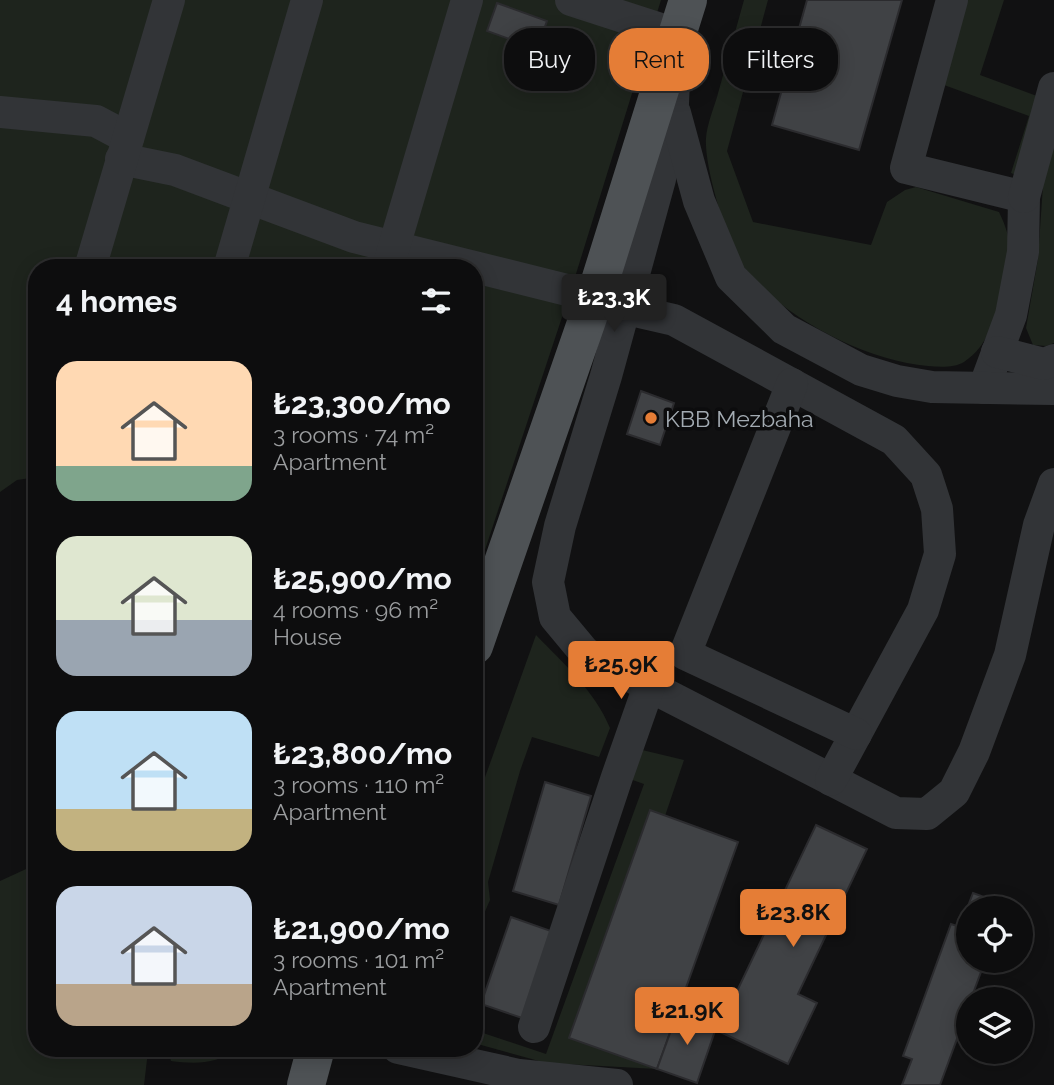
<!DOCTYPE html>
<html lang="en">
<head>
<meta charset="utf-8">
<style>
  body { margin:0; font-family:Raleway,sans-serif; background:#1b1b1c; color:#f1f3f6; height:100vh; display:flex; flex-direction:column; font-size:26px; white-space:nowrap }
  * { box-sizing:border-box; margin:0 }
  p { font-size:23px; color:#9a9c9e }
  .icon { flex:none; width:38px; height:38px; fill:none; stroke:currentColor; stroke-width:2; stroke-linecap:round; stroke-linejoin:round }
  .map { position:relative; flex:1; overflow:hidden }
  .panel { position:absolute; left:28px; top:259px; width:455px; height:798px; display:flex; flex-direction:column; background:#0d0d0e; border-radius:28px; box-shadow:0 4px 18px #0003,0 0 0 2px #2d2d2e }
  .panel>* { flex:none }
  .guide { position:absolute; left:504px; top:28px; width:444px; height:63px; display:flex; gap:14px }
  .fabs { position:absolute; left:956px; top:896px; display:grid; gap:14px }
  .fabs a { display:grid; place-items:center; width:77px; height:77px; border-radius:50%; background:#0d0d0e; box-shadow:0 4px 18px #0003,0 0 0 2px #2d2d2e; font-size:35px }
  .price { position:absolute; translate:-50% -60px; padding:0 16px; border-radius:7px; background:#e57d36; color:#111; font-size:23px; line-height:46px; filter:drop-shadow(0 2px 4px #0008) }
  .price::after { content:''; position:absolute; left:50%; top:42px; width:21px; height:16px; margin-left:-10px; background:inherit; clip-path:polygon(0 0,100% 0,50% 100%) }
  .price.selected { background:#222; color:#fff }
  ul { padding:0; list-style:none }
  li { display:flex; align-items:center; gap:21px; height:175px; padding:0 28px }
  li span { display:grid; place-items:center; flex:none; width:196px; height:140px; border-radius:21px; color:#555 }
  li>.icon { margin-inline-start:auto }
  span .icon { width:84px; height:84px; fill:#fffc; stroke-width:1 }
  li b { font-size:30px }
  h2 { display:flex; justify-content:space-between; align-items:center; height:84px; padding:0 28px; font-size:30px }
  .tag { padding:0 24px; border-radius:28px; background:#0d0d0e; box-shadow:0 4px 18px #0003,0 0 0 2px #2d2d2e; font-size:24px; line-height:63px }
  .tag.selected { background:#e57d36; color:#111 }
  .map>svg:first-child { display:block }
</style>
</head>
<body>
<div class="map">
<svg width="1054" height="1085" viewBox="0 0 1054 1085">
  <rect width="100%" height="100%" fill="#111112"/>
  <g fill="#1e241d">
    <polygon points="0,0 661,0 571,290 474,583 474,268 37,268 37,477 17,480 0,492"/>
    <path d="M744,0H768L727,151L753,222L871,245L887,202L905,190L916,187L999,212C1016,247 1009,258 1001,293C995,319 988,346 964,362C954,368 940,367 928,366C867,361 788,320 748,273C729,251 704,168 706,138C707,125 713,110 717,97C726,65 735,32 744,0Z"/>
    <polygon points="967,0 1004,0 980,75 1045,99 1021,177 1011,173 1029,116 944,85"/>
    <polygon points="1054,120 1054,343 1046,346 1033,345 1026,328 1038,259 1043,185"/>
    <path d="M536,635C564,664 595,691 610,728L599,757L532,737L520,771L488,882L490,900L474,937V808Z"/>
    <polygon points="638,749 684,760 665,816 570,1038 657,1069 546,1063 474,1043 474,1030 546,1054 644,784 627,778"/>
    <path d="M37,864V1048H236C218,1065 194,1064 171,1061L169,1054L148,1051L144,1085H0V881Z"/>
  </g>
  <g fill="#404245" stroke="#2b2b2e" stroke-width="2">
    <polygon points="807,0 902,0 859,150 772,125"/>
    <polygon points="497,3 547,21 537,49 487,31"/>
    <polygon points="641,391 674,403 660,445 627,434"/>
    <polygon points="545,782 591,796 559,905 513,891"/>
    <polygon points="650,810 738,842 657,1069 569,1038"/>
    <polygon points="816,825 867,849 798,994 817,1003 788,1064 718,1031"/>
    <polygon points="973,893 1006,905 1005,908 968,908 968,961 985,961 971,999 968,999 968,1009 940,1085 902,1085 912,1059 903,1056 951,924 960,927"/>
    <polygon points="511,917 551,931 522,1018 481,1004"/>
    <polygon points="678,1011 717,1025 697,1083 657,1069"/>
  </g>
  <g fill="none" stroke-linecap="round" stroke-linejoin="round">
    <g stroke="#323437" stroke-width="32">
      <polyline points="571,0 676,34 673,103 660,179 606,376 560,526 548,582 555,617 585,653 896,813 927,814 954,792 974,752 1010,655 1039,525 1054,484"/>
      <polyline points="952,0 906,168 1024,197 1023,252 1011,315 984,388"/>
      <polyline points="0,112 96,121 128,138"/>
      <polyline points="675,113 699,201 731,277 784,329 861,370 897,381 932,387 1054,389"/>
      <polyline points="121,159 175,170 354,237 595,297"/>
      <polyline points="1024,197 1054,88"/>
      <polyline points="388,267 467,0"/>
      <polyline points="90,268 169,0"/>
      <polyline points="229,268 307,0"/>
      <polyline points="626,309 674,320 894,440 926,475 937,509 940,554 923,610 831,780"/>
      <polyline points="997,352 1044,364 1054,360"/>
      <polyline points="792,384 685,654 856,734"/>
      <polyline points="534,1027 617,777 649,686"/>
      <polyline points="398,1048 519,1075 617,1085"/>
    </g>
    <g stroke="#4e5255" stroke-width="38">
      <polyline points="474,646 595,297 688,0"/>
      <polyline points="306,1085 316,1048"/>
    </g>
  </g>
  <circle fill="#e57d36" stroke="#0c0c0d" stroke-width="2.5" cx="651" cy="418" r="7"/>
  <g text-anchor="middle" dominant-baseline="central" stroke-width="7" stroke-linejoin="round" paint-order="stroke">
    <g font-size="23" fill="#a3abb2" stroke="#0c0c0d" text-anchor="start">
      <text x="665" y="418">KBB Mezbaha</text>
    </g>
  </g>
</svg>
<div class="fabs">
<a><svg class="icon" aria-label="locate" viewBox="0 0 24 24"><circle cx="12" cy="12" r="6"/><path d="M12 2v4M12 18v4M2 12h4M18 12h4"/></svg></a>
<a><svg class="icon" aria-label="layers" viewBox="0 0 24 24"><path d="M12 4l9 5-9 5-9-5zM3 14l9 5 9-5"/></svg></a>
</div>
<b class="price selected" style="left:614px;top:334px">₺23.3K</b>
<b class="price" style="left:621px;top:701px">₺25.9K</b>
<b class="price" style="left:793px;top:949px">₺23.8K</b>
<b class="price" style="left:687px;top:1047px">₺21.9K</b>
<div class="guide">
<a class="tag">Buy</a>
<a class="tag selected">Rent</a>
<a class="tag">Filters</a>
</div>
<section class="panel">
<h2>4 homes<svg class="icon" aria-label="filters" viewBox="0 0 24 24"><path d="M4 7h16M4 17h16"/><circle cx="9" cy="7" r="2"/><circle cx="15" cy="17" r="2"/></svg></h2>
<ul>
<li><span style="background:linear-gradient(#ffd9b3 75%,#7fa58c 0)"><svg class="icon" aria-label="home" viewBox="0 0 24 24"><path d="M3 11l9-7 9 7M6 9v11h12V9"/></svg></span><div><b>₺23,300/mo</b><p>3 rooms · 74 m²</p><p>Apartment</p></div></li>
<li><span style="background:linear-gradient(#dfe7d0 60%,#9aa5b1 0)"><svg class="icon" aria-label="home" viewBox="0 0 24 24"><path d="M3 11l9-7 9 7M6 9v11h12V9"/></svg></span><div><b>₺25,900/mo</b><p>4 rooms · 96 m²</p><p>House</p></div></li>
<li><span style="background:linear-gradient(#bfe0f5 70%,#c2b280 0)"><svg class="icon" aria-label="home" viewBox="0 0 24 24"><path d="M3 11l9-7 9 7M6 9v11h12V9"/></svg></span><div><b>₺23,800/mo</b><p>3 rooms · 110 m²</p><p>Apartment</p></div></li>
<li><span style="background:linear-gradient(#c9d6e8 70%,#b9a48a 0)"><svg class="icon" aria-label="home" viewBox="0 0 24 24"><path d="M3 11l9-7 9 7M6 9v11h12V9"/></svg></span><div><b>₺21,900/mo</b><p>3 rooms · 101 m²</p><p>Apartment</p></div></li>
</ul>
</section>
</div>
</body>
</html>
